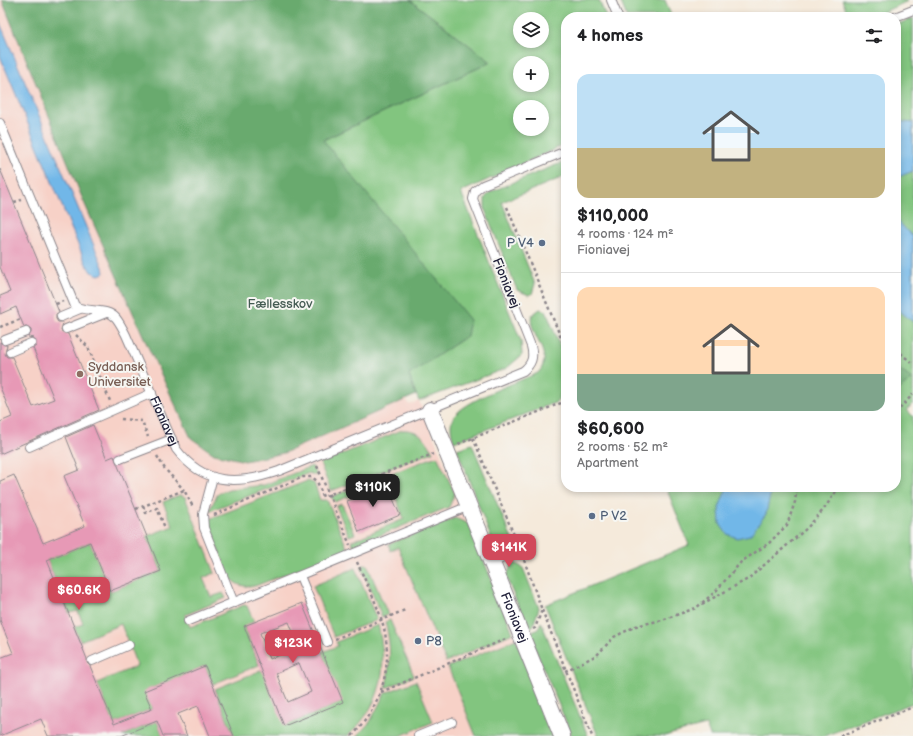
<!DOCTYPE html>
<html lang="en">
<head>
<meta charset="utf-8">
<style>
  body { margin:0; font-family:"Balsamiq Sans",sans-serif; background:#f6f6f6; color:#202124; height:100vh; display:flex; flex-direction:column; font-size:15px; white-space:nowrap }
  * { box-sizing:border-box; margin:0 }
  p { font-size:13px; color:#757577 }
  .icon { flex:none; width:22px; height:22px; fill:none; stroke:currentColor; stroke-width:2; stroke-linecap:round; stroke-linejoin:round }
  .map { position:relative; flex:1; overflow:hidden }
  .drawer { position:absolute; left:561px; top:12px; width:340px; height:480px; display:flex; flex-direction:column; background:#fff; border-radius:16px; box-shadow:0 2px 6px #0003 }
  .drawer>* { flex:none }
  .controls { position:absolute; left:513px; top:12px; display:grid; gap:8px }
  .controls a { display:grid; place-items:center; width:36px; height:36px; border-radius:50%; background:#fff; box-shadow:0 2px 6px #0003; font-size:20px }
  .price { position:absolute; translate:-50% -34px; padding:0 9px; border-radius:8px; background:#d1495b; color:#fff; font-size:13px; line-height:26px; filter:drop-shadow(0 1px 2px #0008) }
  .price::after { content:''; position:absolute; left:50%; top:24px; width:12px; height:9px; margin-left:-6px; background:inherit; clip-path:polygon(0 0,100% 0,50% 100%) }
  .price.selected { background:#222; color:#fff }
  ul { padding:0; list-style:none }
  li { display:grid; align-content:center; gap:8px; height:212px; padding:0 16px }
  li+li { border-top:1px solid #e0e0e0 }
  li span { display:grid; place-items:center; height:124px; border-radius:12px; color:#555 }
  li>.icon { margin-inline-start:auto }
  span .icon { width:72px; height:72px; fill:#fffc; stroke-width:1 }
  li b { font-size:17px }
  h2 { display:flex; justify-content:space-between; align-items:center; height:48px; padding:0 16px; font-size:17px }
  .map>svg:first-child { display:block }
</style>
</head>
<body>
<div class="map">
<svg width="913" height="736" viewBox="0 0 913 736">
  <rect width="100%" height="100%" fill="#f6f6f2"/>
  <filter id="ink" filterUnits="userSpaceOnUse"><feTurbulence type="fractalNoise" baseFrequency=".025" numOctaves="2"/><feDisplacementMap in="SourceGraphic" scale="8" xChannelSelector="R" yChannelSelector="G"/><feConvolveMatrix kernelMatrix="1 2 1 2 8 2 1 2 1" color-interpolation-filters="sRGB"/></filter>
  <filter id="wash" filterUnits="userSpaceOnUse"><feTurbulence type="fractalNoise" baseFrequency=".012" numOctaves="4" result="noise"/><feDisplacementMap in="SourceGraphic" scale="16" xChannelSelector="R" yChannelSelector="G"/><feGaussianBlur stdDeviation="0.9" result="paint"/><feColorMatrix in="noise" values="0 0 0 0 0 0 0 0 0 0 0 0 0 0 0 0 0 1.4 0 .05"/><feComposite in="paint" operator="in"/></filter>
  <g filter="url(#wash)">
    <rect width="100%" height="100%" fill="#f5eadb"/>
    <polygon fill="#f7d1c7" points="0,0 2,0 83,200 149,349 191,438 407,400 409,405 419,401 556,736 0,736"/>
    <g fill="#82c57f" stroke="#52745d" fill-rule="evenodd">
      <path d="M410,0H599L606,17H566V144L461,192L521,341L522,355L507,368L419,401L408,375L467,336L323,140L491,62ZM520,19H542V41H520ZM520,63H542V85H520ZM520,107H542V129H520Z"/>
      <polygon points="620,0 665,0 672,17 627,17"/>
      <polygon points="842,0 907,0 908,1 872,17 849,17"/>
      <polygon points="913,18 913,404 906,410 913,416 913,703 824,736 710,736 706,725 664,736 598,736 545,605 689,545 666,487 896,487 896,25"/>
      <polygon points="566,161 566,176 502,202 535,284 532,294 529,295 517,290 485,210 485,198 490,192"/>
      <path d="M540,309L546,311L566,361V382L557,402L454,442C452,435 449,425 453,418C462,401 520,381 538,373C556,354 527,335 532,315Z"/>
      <path d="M402,430C418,429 426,438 433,452L331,491L320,463Z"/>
      <polygon points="472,444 512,539 508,547 504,548 493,543 457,449"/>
      <polygon points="437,456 455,493 449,507 354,546 351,541 404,519 387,475"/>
      <polygon points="312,466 317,476 309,473 304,475 209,511 218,493 229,489 264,485"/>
      <polygon points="383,476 385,482 335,502 331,497"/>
      <path d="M307,481L314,483L320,500H327L348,550L255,586C245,587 237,586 230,578L210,530L209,519Z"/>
      <polygon points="180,495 185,497 215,573 203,578 211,597 223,593 226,598 185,615 190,627 244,605 247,606 254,622 244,627 259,665 213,684 205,666 145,691 152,709 114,724 97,683 137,666 121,624 80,641 74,627 83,624 78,611 69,613 47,560 90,542 111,591 161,571 147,536 173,526 163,502"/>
      <polygon points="342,504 355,534 349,536 336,506"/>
      <polygon points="455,518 469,524 513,633 446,662 398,547 390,551 389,544"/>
      <polygon points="515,563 523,568 539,608 533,626 528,628 506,577 511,566"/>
      <polygon points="367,564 388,615 382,617 361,566"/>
      <polygon points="355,568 377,620 334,637 313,586"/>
      <path d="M390,620L414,676L386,688C390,662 392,648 385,622Z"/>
      <polygon points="541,622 588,736 572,736 529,634 538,629"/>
      <path d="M378,625C389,669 382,704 348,736H234L215,689L262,670L285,726L342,702L322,652L338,646L336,642Z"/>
      <polygon points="516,639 556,736 476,736 448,667"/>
      <polygon points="416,681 433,722 400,736 357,736 370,722 385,693"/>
      <polygon points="157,721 163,736 122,736"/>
    </g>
    <g fill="#69aa6e" stroke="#466654">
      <polygon points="2,0 410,0 491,62 323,140 470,320 467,336 409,375 416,395 284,453 245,461 214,454 191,438 149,349 83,200"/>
      <polygon points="896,367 912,379 896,392"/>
    </g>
    <g fill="#71b7e8" stroke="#4a6c92">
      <polygon points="0,23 103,267 104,273 99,275 91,272 86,264 0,56"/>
      <polygon points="896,121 913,123 913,171 896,178"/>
      <polygon points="896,219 913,237 913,322 896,308"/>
      <polygon points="727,487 772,487 766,514 750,535 737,538 727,534 720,524 719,508"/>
    </g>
    <g id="blocks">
      <g fill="#e799b6" fill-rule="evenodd">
        <polygon points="0,169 59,312 56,314 56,319 58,322 63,322 61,331 68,334 99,410 0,454 0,422 12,417 0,387 0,342 4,345 7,345 5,354 7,357 12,357 33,407 54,399 33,348 36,346 36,341 34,338 28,337 31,333 31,330 27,327 24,327 16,307 0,314 0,296 10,292 0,267"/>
        <polygon points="93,425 107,459 114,456 161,571 110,591 90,542 47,560 87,659 87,663 90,666 114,724 152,709 144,691 205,666 234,736 210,736 198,706 178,714 187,736 163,736 157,721 121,736 48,736 41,719 0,736 0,658 13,653 0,620 0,481 14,475 43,543 85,526 64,476 79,470 66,437"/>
        <polygon points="387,485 400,515 359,532 347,501"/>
        <path d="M302,603L343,702L284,726L244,626ZM289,622L299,647L270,659L260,633ZM299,663L311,692L288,702L276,673Z"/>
      </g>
    </g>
  </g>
  <g filter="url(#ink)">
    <use href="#blocks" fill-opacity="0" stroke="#8c868b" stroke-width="1"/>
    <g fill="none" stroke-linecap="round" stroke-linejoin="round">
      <g stroke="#8c868b" stroke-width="10">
        <g id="service">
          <polyline points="611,0 618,17"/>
          <polyline points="895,17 913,10"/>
          <path id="s1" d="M0,123L75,306C87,313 107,307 116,318C120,323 123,329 126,335L176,449C204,486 238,485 279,471L523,371C532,364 534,357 531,346L473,199L475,191L483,185L566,151"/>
          <polyline points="61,317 80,309"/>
          <polyline points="66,329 106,313"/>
          <polyline points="5,340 26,332"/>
          <polyline points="10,352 31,343"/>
          <polyline points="29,447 152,393"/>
          <polyline points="120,459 172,439"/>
          <polyline points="213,477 203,514 204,528 234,603"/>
          <polyline points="492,563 526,548"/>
          <polyline points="300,576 327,642"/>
          <polyline points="188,621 469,506"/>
          <polyline points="92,661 129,645"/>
          <polyline points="418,736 452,722"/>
        </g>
      </g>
      <g stroke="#8c868b" stroke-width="18">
        <g id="minor">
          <path id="s2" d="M430,410L562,736"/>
        </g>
      </g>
      <g stroke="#8c868b" stroke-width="2.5" stroke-dasharray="3 3" stroke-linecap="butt">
        <polyline points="14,202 21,200"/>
        <polyline points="507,207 566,350"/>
        <polyline points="56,304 63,301"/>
        <polyline points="565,324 566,328"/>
        <polyline points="0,327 21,319"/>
        <polyline points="76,335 88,347 110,401"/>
        <polyline points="896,349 913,364"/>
        <polyline points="896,413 913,394"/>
        <polyline points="121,419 142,421 148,437"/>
        <polyline points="473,438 517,542"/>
        <polyline points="458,444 561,403 566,392"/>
        <polyline points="157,456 165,469 184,490"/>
        <polyline points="317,466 350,545"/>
        <polyline points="143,506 146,513 157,508 165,528"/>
        <polyline points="136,509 184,490 193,507"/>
        <polyline points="214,515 303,477 312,477 317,481 323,497 433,454"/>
        <polyline points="524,560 542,610 535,628 533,629"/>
        <polyline points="702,604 748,579 807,528 824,509 839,487"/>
        <polyline points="542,610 592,736"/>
        <polyline points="335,639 405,610"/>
        <polyline points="565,671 597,655 614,637 636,626 662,620 696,608 716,591 741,562 769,543 787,525 795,502 797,487"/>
        <polyline points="381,692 508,638"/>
        <path d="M352,736C382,705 395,664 382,621C376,601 365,581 357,562"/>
        <polyline points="840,736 913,707"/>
      </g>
      <use href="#service" stroke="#fff" stroke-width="8"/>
      <use href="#minor" stroke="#fff" stroke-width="16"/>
    </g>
  </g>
  <g fill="#5c6f8a" stroke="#f6f6f2" stroke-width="1.5">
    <circle cx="542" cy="243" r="4"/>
    <circle cx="592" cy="516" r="4"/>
    <circle cx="418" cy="641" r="4"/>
  </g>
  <circle fill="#8d6e63" stroke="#f6f6f2" stroke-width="1.5" cx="80" cy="374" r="4"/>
  <g text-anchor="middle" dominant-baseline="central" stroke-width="4" stroke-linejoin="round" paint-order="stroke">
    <g font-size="13" fill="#4e5e75" stroke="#f6f6f2" text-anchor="start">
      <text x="534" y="243" text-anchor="end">P V4</text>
      <text x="600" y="516">P V2</text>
      <text x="426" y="641">P8</text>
    </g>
    <g font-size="13" fill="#22223b" stroke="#f6f6f2">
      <text transform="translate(506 283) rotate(68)">Fioniavej</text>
      <text stroke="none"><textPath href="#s1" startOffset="355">Fioniavej</textPath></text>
      <text stroke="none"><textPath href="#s2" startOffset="224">Fioniavej</textPath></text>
    </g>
    <g font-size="13" fill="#445b53" stroke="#f6f6f2">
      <text x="280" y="304">Fællesskov</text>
    </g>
    <g font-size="13" fill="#785e54" stroke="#f6f6f2" text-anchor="start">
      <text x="88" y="367">Syddansk<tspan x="88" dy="15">Universitet</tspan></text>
    </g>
  </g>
</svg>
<div class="controls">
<a><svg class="icon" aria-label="layers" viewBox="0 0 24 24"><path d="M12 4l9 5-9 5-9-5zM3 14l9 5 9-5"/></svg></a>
<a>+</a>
<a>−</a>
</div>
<b class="price selected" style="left:373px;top:508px">$110K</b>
<b class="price" style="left:509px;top:568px">$141K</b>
<b class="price" style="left:79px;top:611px">$60.6K</b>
<b class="price" style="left:293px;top:664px">$123K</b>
<section class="drawer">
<h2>4 homes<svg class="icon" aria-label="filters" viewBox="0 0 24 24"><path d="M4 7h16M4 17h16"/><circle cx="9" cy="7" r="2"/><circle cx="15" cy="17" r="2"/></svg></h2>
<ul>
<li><span style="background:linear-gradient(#bfe0f5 60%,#c2b280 0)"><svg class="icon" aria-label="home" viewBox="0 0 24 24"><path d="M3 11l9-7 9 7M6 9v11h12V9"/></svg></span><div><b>$110,000</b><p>4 rooms · 124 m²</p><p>Fioniavej</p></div></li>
<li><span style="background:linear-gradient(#ffd9b3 70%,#7fa58c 0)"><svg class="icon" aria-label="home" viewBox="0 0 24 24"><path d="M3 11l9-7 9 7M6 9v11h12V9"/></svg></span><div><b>$60,600</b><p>2 rooms · 52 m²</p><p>Apartment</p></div></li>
</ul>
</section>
</div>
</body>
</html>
